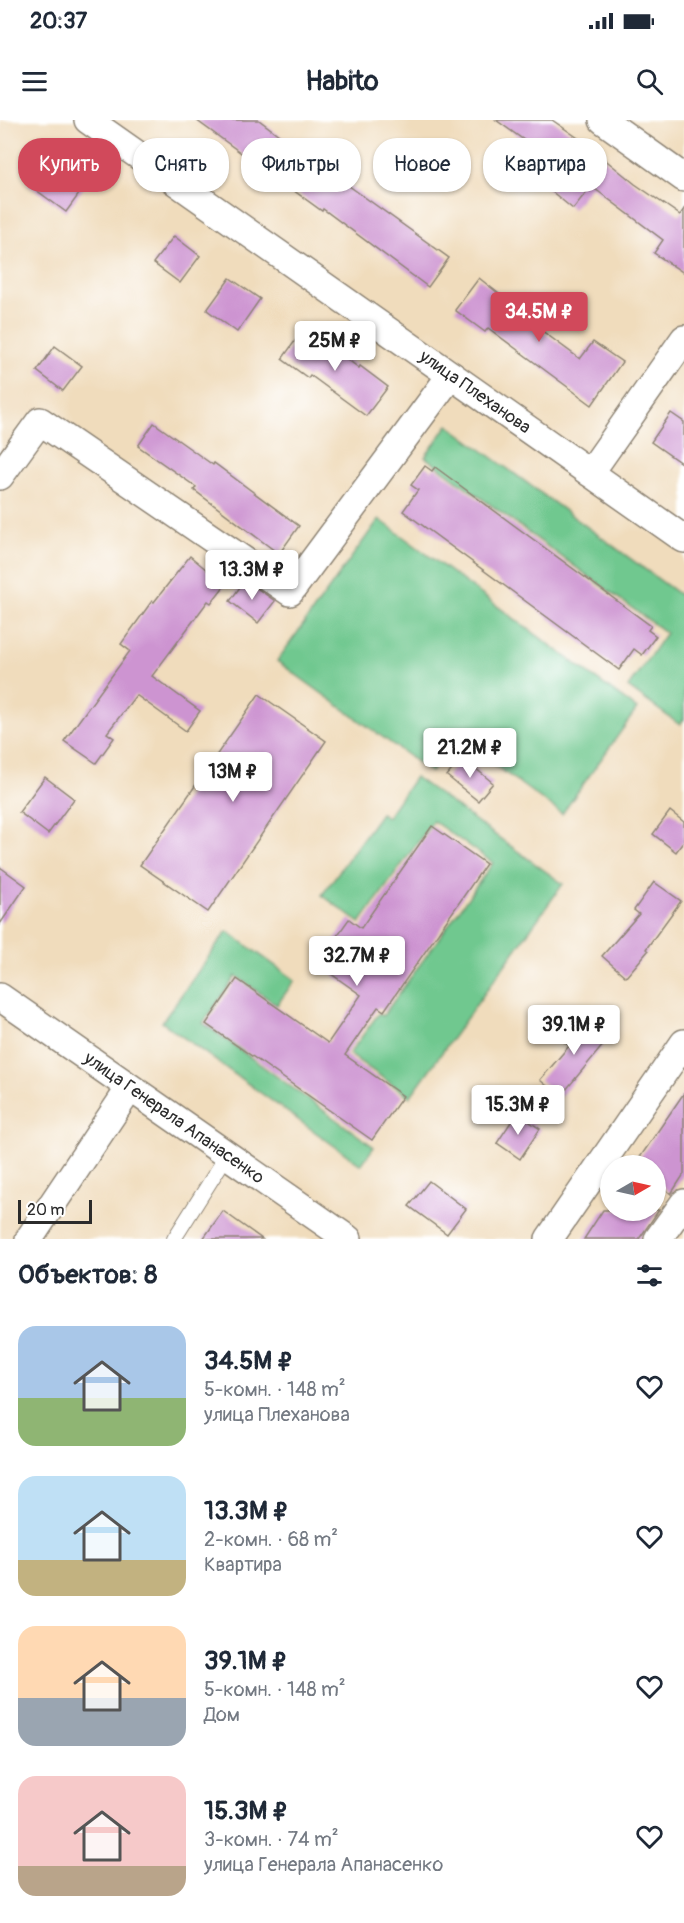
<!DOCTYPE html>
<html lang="ru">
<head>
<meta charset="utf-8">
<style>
  body { margin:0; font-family:Pangolin,sans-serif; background:#f6f6f7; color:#1f2937; height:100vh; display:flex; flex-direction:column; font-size:22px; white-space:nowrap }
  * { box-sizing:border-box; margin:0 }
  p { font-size:20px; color:#747a83 }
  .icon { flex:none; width:33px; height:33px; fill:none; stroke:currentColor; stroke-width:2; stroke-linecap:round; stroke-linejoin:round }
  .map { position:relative; height:1119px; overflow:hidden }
  .drawer { display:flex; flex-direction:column; background:#fff; flex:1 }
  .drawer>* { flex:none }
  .banner { position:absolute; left:18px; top:18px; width:648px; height:54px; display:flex; gap:12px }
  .needle { width:39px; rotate:81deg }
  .fabs { position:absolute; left:600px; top:1035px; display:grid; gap:12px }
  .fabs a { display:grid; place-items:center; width:66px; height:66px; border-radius:50%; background:#fff; box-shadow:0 2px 4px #0004; font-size:30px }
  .scale { position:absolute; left:18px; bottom:15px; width:74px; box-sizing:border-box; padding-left:6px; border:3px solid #2b2b2b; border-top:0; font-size:16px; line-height:21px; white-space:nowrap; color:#2b2b2b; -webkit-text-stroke:4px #fff; paint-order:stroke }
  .price { position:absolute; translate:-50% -51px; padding:0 14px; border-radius:6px; background:#fff; color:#222; font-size:20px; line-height:39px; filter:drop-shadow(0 2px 3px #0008) }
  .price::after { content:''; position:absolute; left:50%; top:36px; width:18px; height:14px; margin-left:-9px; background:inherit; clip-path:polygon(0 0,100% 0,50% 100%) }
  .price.on { background:#d1495b; color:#fff }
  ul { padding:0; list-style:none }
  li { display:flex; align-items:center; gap:18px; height:150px; padding:0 18px }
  li span { display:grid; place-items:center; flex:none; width:168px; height:120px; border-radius:18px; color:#555 }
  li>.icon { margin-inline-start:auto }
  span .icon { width:72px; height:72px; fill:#fffc; stroke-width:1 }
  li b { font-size:26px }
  h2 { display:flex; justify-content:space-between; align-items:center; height:72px; padding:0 18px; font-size:26px }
  .chip { padding:0 21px; border-radius:24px; background:#fff; box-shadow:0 2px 4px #0004; font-size:21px; line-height:54px }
  .chip.on { background:#d1495b; color:#fff }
  .status { display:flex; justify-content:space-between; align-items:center; height:42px; padding:0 30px; background:#fff; direction:ltr }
  .status svg { height:16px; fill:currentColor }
  header { display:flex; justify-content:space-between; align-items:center; height:78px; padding:0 18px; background:#fff; font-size:27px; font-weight:700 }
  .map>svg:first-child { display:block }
</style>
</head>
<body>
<div class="status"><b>20:37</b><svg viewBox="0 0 49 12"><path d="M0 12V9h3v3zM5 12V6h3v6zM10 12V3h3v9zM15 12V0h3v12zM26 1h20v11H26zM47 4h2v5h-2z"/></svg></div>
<header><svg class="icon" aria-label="menu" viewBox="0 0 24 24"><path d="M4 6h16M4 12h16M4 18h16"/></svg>Habito<svg class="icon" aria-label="search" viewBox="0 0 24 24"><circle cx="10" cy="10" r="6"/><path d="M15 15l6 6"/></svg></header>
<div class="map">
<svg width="684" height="1119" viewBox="0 0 684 1119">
  <rect width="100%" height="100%" fill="#fff"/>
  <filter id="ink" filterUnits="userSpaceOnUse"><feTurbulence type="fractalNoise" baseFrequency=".0167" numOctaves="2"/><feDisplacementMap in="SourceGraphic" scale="12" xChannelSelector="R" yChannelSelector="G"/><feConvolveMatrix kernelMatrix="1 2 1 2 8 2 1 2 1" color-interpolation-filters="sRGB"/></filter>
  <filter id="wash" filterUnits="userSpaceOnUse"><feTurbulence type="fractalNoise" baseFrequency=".008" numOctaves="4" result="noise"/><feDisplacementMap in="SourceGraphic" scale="24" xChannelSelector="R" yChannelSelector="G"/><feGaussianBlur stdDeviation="1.35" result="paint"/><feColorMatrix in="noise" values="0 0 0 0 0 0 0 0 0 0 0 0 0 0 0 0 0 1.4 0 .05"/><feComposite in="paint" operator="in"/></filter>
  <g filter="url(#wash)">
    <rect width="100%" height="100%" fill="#f0dcbc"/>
    <g fill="#6fc88f" stroke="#4d7a5d" stroke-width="1.5">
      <polygon points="448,305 684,478 684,599 680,605 628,567 666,513 425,337"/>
      <polygon points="379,399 637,589 562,694 456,617 431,652 277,541"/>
      <polygon points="415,657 563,764 410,977 349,934 379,893 383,896 493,743 433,701 360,803 322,775 381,693 387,697"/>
      <polygon points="227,811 295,860 277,885 236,856 203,903 374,1027 361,1045 162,902"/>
    </g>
    <g id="blocks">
      <g fill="#cd94d1">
        <polygon points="196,0 259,0 288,22 266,51"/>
        <polygon points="496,0 552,0 581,20 635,64 680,95 684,89 684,153 654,133 663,120 591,66 573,89 545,66 560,46"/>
        <polygon points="52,31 90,59 66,92 28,64"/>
        <polygon points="313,40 449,138 428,167 323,89 322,91 293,70"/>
        <polygon points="174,116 200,136 180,163 153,143"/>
        <polygon points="230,158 260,179 237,212 207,190"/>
        <polygon points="479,158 508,181 506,184 580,239 593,222 622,242 592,285 488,208 485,212 455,190"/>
        <polygon points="305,207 359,248 360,246 388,267 366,296 310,255 308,258 282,239"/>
        <polygon points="55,226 82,246 63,271 37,251"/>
        <polygon points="671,293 684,302 684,345 651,322"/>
        <polygon points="154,303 213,345 214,343 299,406 279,434 194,370 196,367 138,326"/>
        <polygon points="425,346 432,351 435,347 651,506 648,510 656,516 642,535 634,529 619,550 403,391 418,370 411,365"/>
        <polygon points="190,436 225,465 211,483 208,481 152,556 200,591 186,611 136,575 107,613 114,618 96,643 64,621 130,531 121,524 152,481 154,482"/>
        <polygon points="245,460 275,481 258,503 230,481"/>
        <polygon points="259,574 326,621 208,792 140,745"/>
        <polygon points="462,637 493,663 478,681 447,656"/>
        <polygon points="45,657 74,679 48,714 19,692"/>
        <polygon points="670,691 684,702 684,721 676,732 653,714"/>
        <polygon points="432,706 486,744 384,891 378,887 345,935 403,976 372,1020 206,904 237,859 328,923 361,875 317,844 349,799 361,808"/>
        <polygon points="0,747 26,766 0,804"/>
        <polygon points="654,762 681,781 646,829 648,831 626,857 602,836 639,794 634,790"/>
        <polygon points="581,897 609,918 560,977 540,960 569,926 563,921"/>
        <polygon points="684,973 684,1054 671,1074 656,1060 656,1046 634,1046"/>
        <polygon points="517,993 540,1009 520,1039 497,1023"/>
        <polygon points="429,1061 466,1089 447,1114 409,1086"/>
        <polygon points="603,1090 659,1090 639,1119 584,1119"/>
        <polygon points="223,1091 262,1119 203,1119"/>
      </g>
    </g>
  </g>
  <g filter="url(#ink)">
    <use href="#blocks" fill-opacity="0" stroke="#8e8474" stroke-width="1.5"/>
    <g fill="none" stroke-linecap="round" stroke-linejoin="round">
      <g stroke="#8e8474" stroke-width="16">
        <polyline id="lane" points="174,1119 227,1035"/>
      </g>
      <g stroke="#8e8474" stroke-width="30">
        <g id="street">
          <polyline points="88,0 684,419"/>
          <polyline points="603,0 684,58"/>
          <polyline points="590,353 684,219"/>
          <polyline points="0,356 40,301 290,472 451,255"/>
          <polyline points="0,877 348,1119"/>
          <polyline points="29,1119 130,968"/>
          <polyline points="549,1119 684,923"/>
          <polyline points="658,1119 684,1083"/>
        </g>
      </g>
      <use href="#lane" stroke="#fff" stroke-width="14"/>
      <use href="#street" stroke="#fff" stroke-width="27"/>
    </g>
  </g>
  <g text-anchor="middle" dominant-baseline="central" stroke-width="4.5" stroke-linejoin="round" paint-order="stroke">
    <g font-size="18" fill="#2b2b2b" stroke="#fff">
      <text transform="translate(475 272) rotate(35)">улица Плеханова</text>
      <text transform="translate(174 998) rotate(35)">улица Генерала Апанасенко</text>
    </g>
  </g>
</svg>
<div class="fabs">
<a><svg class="needle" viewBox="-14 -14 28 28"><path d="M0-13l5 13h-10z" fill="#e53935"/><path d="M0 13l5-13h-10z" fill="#747a83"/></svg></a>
</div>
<div class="scale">20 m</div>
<b class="price on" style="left:539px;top:223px">34.5M ₽</b>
<b class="price" style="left:335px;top:252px">25M ₽</b>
<b class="price" style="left:252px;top:481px">13.3M ₽</b>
<b class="price" style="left:470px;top:659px">21.2M ₽</b>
<b class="price" style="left:233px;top:683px">13M ₽</b>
<b class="price" style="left:357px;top:867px">32.7M ₽</b>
<b class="price" style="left:574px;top:936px">39.1M ₽</b>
<b class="price" style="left:518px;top:1016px">15.3M ₽</b>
<div class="banner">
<a class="chip on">Купить</a>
<a class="chip">Снять</a>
<a class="chip">Фильтры</a>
<a class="chip">Новое</a>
<a class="chip">Квартира</a>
</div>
</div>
<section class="drawer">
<h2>Объектов: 8<svg class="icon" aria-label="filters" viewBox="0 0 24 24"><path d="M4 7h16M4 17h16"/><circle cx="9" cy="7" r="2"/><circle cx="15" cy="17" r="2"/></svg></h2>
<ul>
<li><span style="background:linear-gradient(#a9c7e8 60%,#8fb573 0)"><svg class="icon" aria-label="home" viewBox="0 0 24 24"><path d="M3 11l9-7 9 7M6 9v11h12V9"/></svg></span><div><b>34.5M ₽</b><p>5-комн. · 148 m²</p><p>улица Плеханова</p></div><svg class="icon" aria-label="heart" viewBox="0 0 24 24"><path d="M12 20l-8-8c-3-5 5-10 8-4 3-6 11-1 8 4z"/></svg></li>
<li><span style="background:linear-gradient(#bfe0f5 70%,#c2b280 0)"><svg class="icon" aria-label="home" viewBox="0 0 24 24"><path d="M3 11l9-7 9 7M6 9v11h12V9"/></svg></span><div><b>13.3M ₽</b><p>2-комн. · 68 m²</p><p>Квартира</p></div><svg class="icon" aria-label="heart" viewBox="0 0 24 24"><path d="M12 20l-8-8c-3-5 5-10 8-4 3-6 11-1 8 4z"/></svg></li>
<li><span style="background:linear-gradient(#ffd9b3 60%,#9aa5b1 0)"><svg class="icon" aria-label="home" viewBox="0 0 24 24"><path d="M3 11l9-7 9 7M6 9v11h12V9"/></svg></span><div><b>39.1M ₽</b><p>5-комн. · 148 m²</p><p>Дом</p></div><svg class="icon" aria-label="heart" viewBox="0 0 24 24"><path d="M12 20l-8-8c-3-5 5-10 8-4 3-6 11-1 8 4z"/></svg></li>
<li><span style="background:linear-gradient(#f6c9c9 75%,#b9a48a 0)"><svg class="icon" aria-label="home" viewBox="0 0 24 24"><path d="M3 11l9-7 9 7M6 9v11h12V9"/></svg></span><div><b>15.3M ₽</b><p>3-комн. · 74 m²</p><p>улица Генерала Апанасенко</p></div><svg class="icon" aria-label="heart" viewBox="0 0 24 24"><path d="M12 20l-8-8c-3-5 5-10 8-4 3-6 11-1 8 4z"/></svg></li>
</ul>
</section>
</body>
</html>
